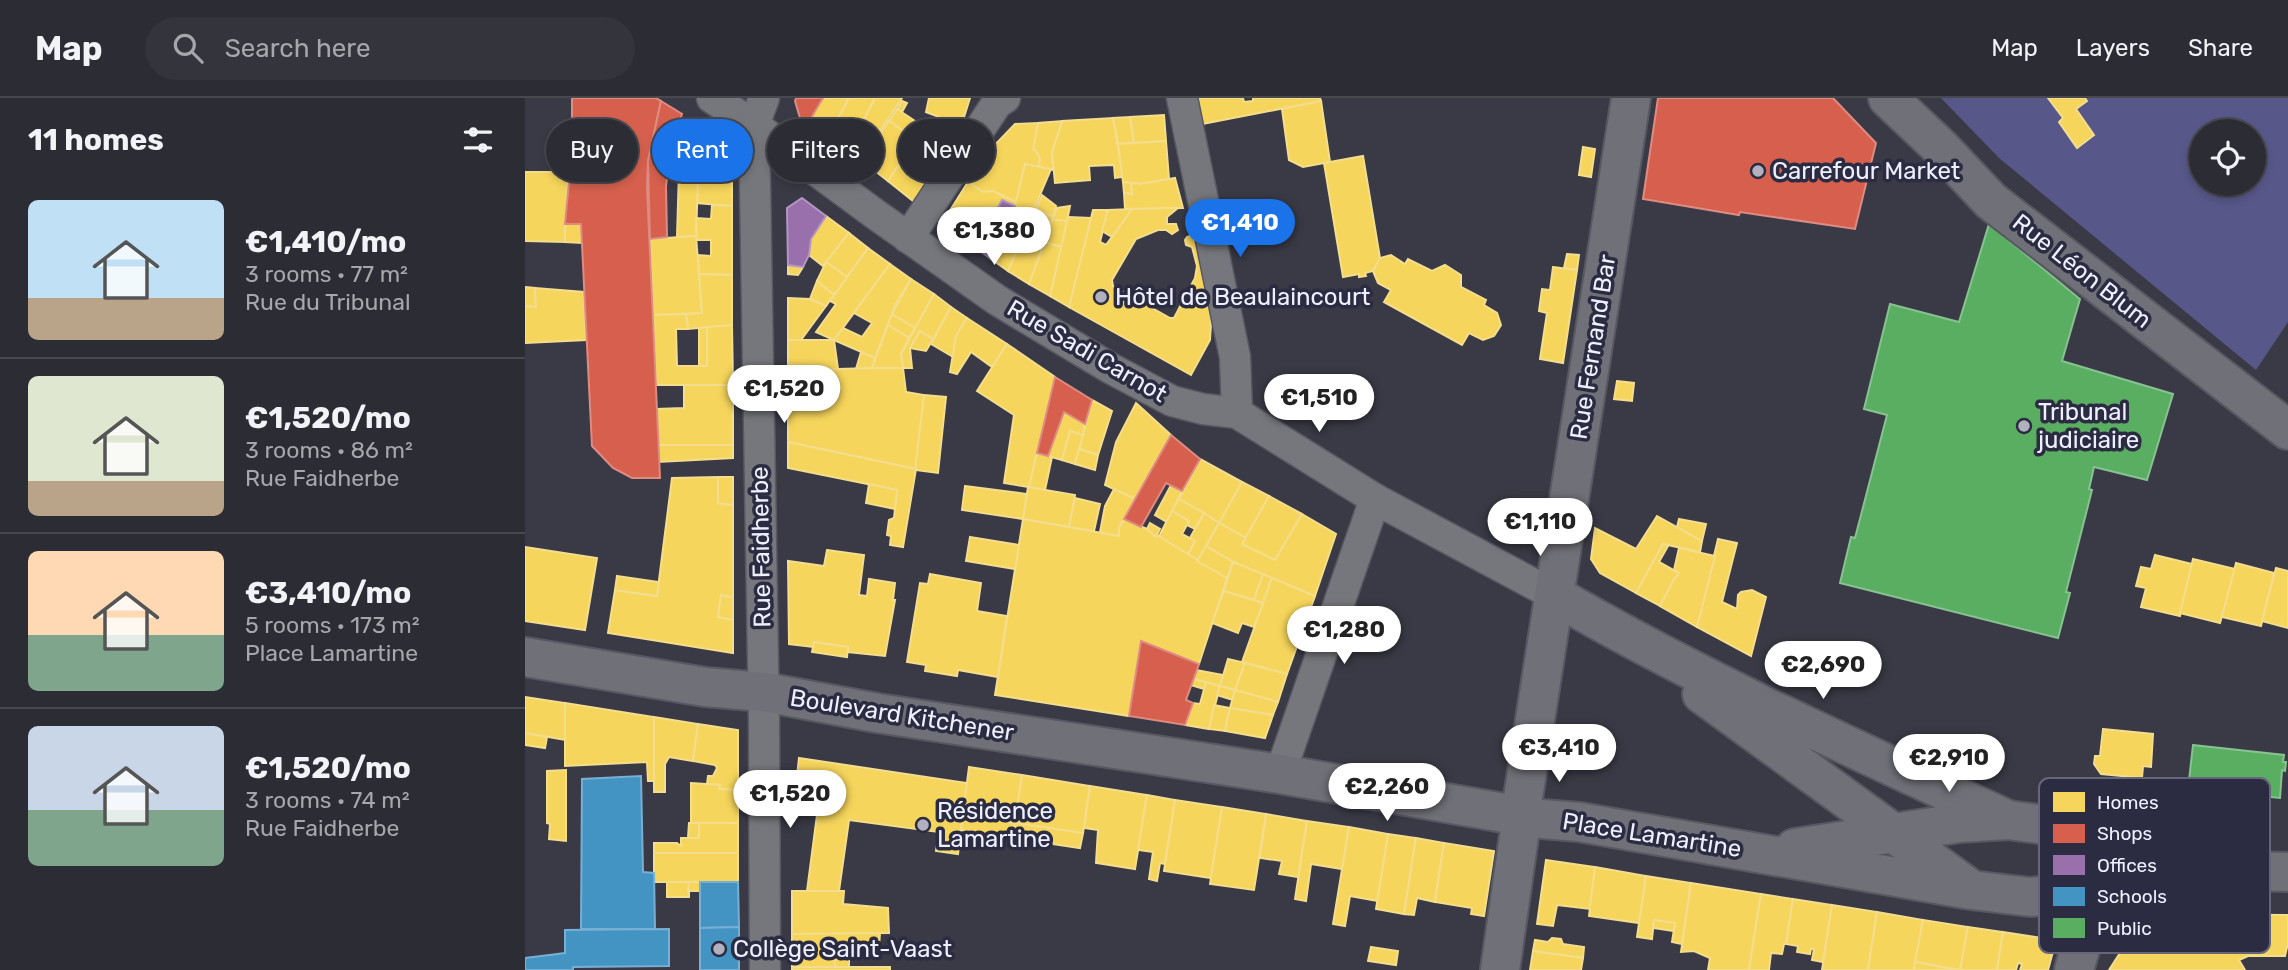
<!DOCTYPE html>
<html lang="en">
<head>
<meta charset="utf-8">
<style>
  body { margin:0; font-family:Rubik,sans-serif; background:#34343c; color:#f1f3f6; height:100vh; display:flex; flex-direction:column; font-size:26px; white-space:nowrap }
  * { box-sizing:border-box; margin:0 }
  p { font-size:23px; color:#a6a7ac }
  .icon { flex:none; width:38px; height:38px; fill:none; stroke:currentColor; stroke-width:2; stroke-linecap:round; stroke-linejoin:round }
  .map { position:relative; flex:1; overflow:hidden }
  .details { display:flex; flex-direction:column; background:#2c2c34; width:525px }
  .details>* { flex:none }
  .top-card { position:absolute; left:21px; top:21px; width:665px; height:63px; display:flex; gap:14px }
  .buttons { position:absolute; left:1664px; top:21px; display:grid; gap:14px }
  .buttons a { display:grid; place-items:center; width:77px; height:77px; border-radius:50%; background:#2c2c34; box-shadow:0 4px 10px #0003,0 0 0 2px #48484f; font-size:35px }
  .price { position:absolute; translate:-50% -60px; padding:0 16px; border-radius:24px; background:#fff; color:#222; font-size:23px; line-height:46px; filter:drop-shadow(0 2px 4px #0008) }
  .price::after { content:''; position:absolute; left:50%; top:42px; width:21px; height:16px; margin-left:-10px; background:inherit; clip-path:polygon(0 0,100% 0,50% 100%) }
  .price.on { background:#1a73e8; color:#fff }
  ul { padding:0; list-style:none }
  li { display:flex; align-items:center; gap:21px; height:175px; padding:0 28px }
  li+li { border-top:2px solid #48484f }
  li span { display:grid; place-items:center; flex:none; width:196px; height:140px; border-radius:10px; color:#555 }
  li>.icon { margin-inline-start:auto }
  span .icon { width:84px; height:84px; fill:#fffc; stroke-width:1 }
  li b { font-size:30px }
  h2 { display:flex; justify-content:space-between; align-items:center; height:84px; padding:0 28px; font-size:30px }
  .tag { padding:0 24px; border-radius:32px; background:#2c2c34; box-shadow:0 4px 10px #0003,0 0 0 2px #48484f; font-size:24px; line-height:63px }
  .tag.on { background:#1a73e8; color:#fff }
  header { display:flex; align-items:center; gap:42px; box-sizing:border-box; height:98px; padding:0 35px; background:#2c2c34; border-bottom:2px solid #48484f }
  header strong { font-size:33px }
  nav { display:flex; gap:38px; margin-inline-start:auto; font-size:24px }
  .search { width:490px; height:63px; background:#34343c; display:flex; align-items:center; gap:18px; box-sizing:border-box; padding:0 24px; border-radius:38px; color:#a6a7ac; font-size:26px }
  main { display:flex; flex:1; min-height:0 }
  .map>svg:first-child { display:block }
</style>
</head>
<body>
<header>
<strong>Map</strong>
<div class="search"><svg class="icon" aria-label="search" viewBox="0 0 24 24"><circle cx="10" cy="10" r="6"/><path d="M15 15l6 6"/></svg>Search here</div>
<nav><a>Map</a><a>Layers</a><a>Share</a></nav>
</header>
<main>
<section class="details">
<h2>11 homes<svg class="icon" aria-label="filters" viewBox="0 0 24 24"><path d="M4 7h16M4 17h16"/><circle cx="9" cy="7" r="2"/><circle cx="15" cy="17" r="2"/></svg></h2>
<ul>
<li><span style="background:linear-gradient(#bfe0f5 70%,#b9a48a 0)"><svg class="icon" aria-label="home" viewBox="0 0 24 24"><path d="M3 11l9-7 9 7M6 9v11h12V9"/></svg></span><div><b>€1,410/mo</b><p>3 rooms · 77 m²</p><p>Rue du Tribunal</p></div></li>
<li><span style="background:linear-gradient(#dfe7d0 75%,#b9a48a 0)"><svg class="icon" aria-label="home" viewBox="0 0 24 24"><path d="M3 11l9-7 9 7M6 9v11h12V9"/></svg></span><div><b>€1,520/mo</b><p>3 rooms · 86 m²</p><p>Rue Faidherbe</p></div></li>
<li><span style="background:linear-gradient(#ffd9b3 60%,#7fa58c 0)"><svg class="icon" aria-label="home" viewBox="0 0 24 24"><path d="M3 11l9-7 9 7M6 9v11h12V9"/></svg></span><div><b>€3,410/mo</b><p>5 rooms · 173 m²</p><p>Place Lamartine</p></div></li>
<li><span style="background:linear-gradient(#c9d6e8 60%,#7fa58c 0)"><svg class="icon" aria-label="home" viewBox="0 0 24 24"><path d="M3 11l9-7 9 7M6 9v11h12V9"/></svg></span><div><b>€1,520/mo</b><p>3 rooms · 74 m²</p><p>Rue Faidherbe</p></div></li>
</ul>
</section>
<div class="map">
<svg width="1763" height="872" viewBox="0 0 1763 872">
  <rect width="100%" height="100%" fill="#3a3a46"/>
  <path fill="#575789" fill-rule="evenodd" d="M1416,0H1763V224L1731,272L1474,60ZM1676,33H1729V86H1676Z"/>
  <g fill="#f6d55c" stroke="#f4dd8d" stroke-width="2">
    <polygon points="298,0 324,0 303,39 283,25"/>
    <polygon points="324,0 350,0 323,53 303,39"/>
    <polygon points="350,0 377,0 336,62 323,53"/>
    <polygon points="404,0 445,0 429,51 394,104 388,103 363,83 399,29 411,37 414,19 401,14"/>
    <polygon points="670,0 718,0 719,4 728,3 728,0 795,0 796,3 677,26"/>
    <polygon points="1523,0 1560,0 1562,3 1551,11 1569,37 1552,50 1534,24 1538,20"/>
    <polygon points="377,3 382,5 377,14 372,11"/>
    <polygon points="796,3 805,64 778,69 764,62 757,11"/>
    <polygon points="372,11 399,29 390,41 364,23"/>
    <polygon points="639,17 641,43 609,45 605,19"/>
    <polygon points="605,19 609,45 593,46 588,20"/>
    <polygon points="588,20 598,79 590,80 589,67 564,68 565,82 530,85 527,54 537,23"/>
    <polygon points="364,23 390,41 363,83 336,62"/>
    <polygon points="537,23 527,54 528,72 513,69 515,61 511,53 508,52 513,25"/>
    <polygon points="169,24 192,39 180,77 173,81 162,76 165,63 156,60 159,45"/>
    <polygon points="513,25 508,52 511,53 515,61 513,69 500,66 491,104 468,93 458,94 443,84 461,56 490,26"/>
    <polygon points="192,39 207,59 207,108 171,105 173,81 180,77"/>
    <polygon points="641,43 644,81 615,86 598,84 593,46"/>
    <polygon points="1058,49 1070,51 1066,79 1054,77"/>
    <polygon points="838,58 855,160 848,173 840,175 841,178 834,179 834,176 818,179 799,65"/>
    <polygon points="156,60 165,63 162,76 154,72"/>
    <polygon points="500,66 526,71 483,173 466,161 487,120"/>
    <polygon points="154,72 173,81 171,138 152,139"/>
    <polygon points="0,74 43,74 40,144 0,143"/>
    <polygon points="650,80 658,110 600,111 599,95 607,96 606,85 615,86"/>
    <polygon points="443,84 458,94 468,93 491,104 490,108 477,102 451,150 422,129 419,122"/>
    <polygon points="598,84 606,85 607,96 599,95"/>
    <polygon points="517,97 531,108 528,119 511,111"/>
    <polygon points="187,107 207,108 207,177 174,176 173,157 186,158 186,142 172,142 171,120 186,121"/>
    <polygon points="545,108 542,123 527,122 532,110"/>
    <polygon points="653,110 642,119 642,126 651,126 653,132 647,136 641,132 633,132 611,141 587,182 588,188 645,220 649,220 670,180 672,168 667,149 661,147 660,142 662,139 667,137 672,142 687,210 685,242 666,277 544,209 568,112 583,112 575,144 581,147 607,111"/>
    <polygon points="607,111 587,139 577,133 583,112"/>
    <polygon points="520,115 528,119 504,186 483,173 508,118 517,121"/>
    <polygon points="301,118 324,135 298,168 284,157 286,141"/>
    <polygon points="543,119 566,120 544,209 525,198"/>
    <polygon points="527,122 542,123 536,149 520,144"/>
    <polygon points="40,126 56,126 57,145 40,144"/>
    <polygon points="324,135 343,150 322,179 301,164"/>
    <polygon points="171,138 177,215 128,217 125,141"/>
    <polygon points="520,144 536,149 525,198 504,186"/>
    <polygon points="343,150 365,166 309,242 291,234 311,206 305,203"/>
    <polygon points="1042,156 1054,157 1052,172 1039,170"/>
    <polygon points="866,157 880,166 883,161 907,173 920,167 936,177 936,189 961,202 959,207 972,215 976,227 969,238 958,242 944,235 937,247 859,204 866,192 853,185 848,173 855,160"/>
    <polygon points="301,164 322,179 309,197 292,183"/>
    <polygon points="365,166 386,181 370,207 350,260 309,242 318,230 337,239 347,225 329,215"/>
    <polygon points="263,167 278,169 273,177 263,176"/>
    <polygon points="1028,169 1052,172 1038,265 1015,261 1022,215 1014,213 1017,191 1025,192"/>
    <polygon points="174,176 207,177 207,227 163,231 161,216 177,215"/>
    <polygon points="386,181 409,196 390,230 367,216"/>
    <polygon points="292,183 309,197 301,208 285,201"/>
    <polygon points="0,189 10,190 11,209 0,208"/>
    <polygon points="10,190 59,194 61,242 0,245 0,208 11,209"/>
    <polygon points="409,196 426,209 408,241 395,233 385,250 387,270 378,270 376,256"/>
    <polygon points="263,200 285,201 301,208 276,242 263,242"/>
    <polygon points="426,209 442,220 431,238 428,259 406,246"/>
    <polygon points="161,216 163,231 151,231 152,268 182,268 182,229 207,227 208,287 131,287 128,217"/>
    <polygon points="367,216 390,230 384,240 363,227"/>
    <polygon points="442,220 482,246 467,269 446,254 432,276 425,274 431,238"/>
    <polygon points="363,227 384,240 376,256 378,270 347,270"/>
    <polygon points="182,229 182,268 174,267 174,230"/>
    <polygon points="395,233 408,241 401,253 385,250"/>
    <polygon points="263,242 309,242 313,271 263,277"/>
    <polygon points="482,246 530,279 504,389 479,385 489,317 452,293"/>
    <polygon points="336,254 350,260 347,270 331,271"/>
    <polygon points="347,270 378,270 381,294 399,297 391,371 263,344 263,277 313,271"/>
    <polygon points="1092,283 1109,285 1107,303 1089,301"/>
    <polygon points="159,287 208,287 208,347 133,347 132,311 159,310"/>
    <polygon points="399,297 421,299 413,375 390,372"/>
    <polygon points="567,302 587,313 573,357 554,351"/>
    <polygon points="611,305 646,337 610,401 580,387 591,344"/>
    <polygon points="539,314 560,326 558,337 545,333 537,362 523,358"/>
    <polygon points="545,333 558,337 550,366 537,362"/>
    <polygon points="263,344 391,371 378,449 365,447 366,438 362,437 364,422 369,420 372,392 263,370"/>
    <polygon points="133,347 208,347 208,360 133,364"/>
    <polygon points="554,351 573,357 570,372 550,366"/>
    <polygon points="512,355 527,359 520,392 504,389"/>
    <polygon points="675,361 717,384 694,425 654,401"/>
    <polygon points="193,379 193,405 208,407 208,500 196,497 193,519 208,522 208,555 83,535 90,492 132,498 147,380"/>
    <polygon points="193,379 208,379 208,407 193,405"/>
    <polygon points="717,384 744,398 721,440 694,425"/>
    <polygon points="344,386 372,392 370,411 341,405"/>
    <polygon points="646,387 657,393 642,424 630,417"/>
    <polygon points="440,388 502,396 498,421 437,412"/>
    <polygon points="503,389 550,397 544,429 498,421"/>
    <polygon points="589,391 610,401 594,430 594,438 575,434 580,408"/>
    <polygon points="744,398 777,416 750,462 717,446"/>
    <polygon points="550,400 575,406 569,433 544,429"/>
    <polygon points="654,401 679,415 670,431 662,427 664,423 647,413"/>
    <polygon points="647,413 664,423 657,436 670,443 663,457 633,440"/>
    <polygon points="679,415 694,425 672,463 663,457 670,443 665,440"/>
    <polygon points="777,416 811,436 790,498 708,464 681,448 694,425 721,440 717,446 750,462"/>
    <polygon points="1132,418 1177,443 1175,454 1138,446 1111,495 1075,475 1066,461 1070,430 1111,451"/>
    <polygon points="498,421 594,438 594,430 599,421 622,431 702,480 674,566 616,543 604,618 470,597"/>
    <polygon points="1154,421 1181,426 1177,443 1152,429"/>
    <polygon points="625,425 635,431 631,439 622,431"/>
    <polygon points="445,439 494,447 490,471 441,463"/>
    <polygon points="1193,441 1212,445 1197,504 1212,511 1213,497 1216,494 1227,492 1241,499 1226,558 1172,529"/>
    <polygon points="1138,446 1143,448 1134,464 1154,475 1148,483 1135,508 1111,495"/>
    <polygon points="681,448 708,464 702,480 672,463"/>
    <polygon points="0,449 72,460 60,532 0,523"/>
    <polygon points="1154,450 1190,458 1172,529 1135,508 1148,483 1154,475 1149,472"/>
    <polygon points="302,452 339,457 334,497 342,498 344,481 370,485 368,502 370,502 360,558 323,554 323,549 289,544 288,549 264,546 263,463 299,468"/>
    <polygon points="1630,457 1667,466 1655,518 1616,509 1621,490 1611,488 1616,469 1626,471"/>
    <polygon points="1668,461 1710,471 1695,525 1655,515"/>
    <polygon points="708,464 738,476 729,502 699,493"/>
    <polygon points="1711,465 1749,475 1736,528 1697,519"/>
    <polygon points="1751,470 1763,473 1763,530 1737,523"/>
    <polygon points="405,476 456,485 452,513 482,518 473,579 433,572 432,578 400,573 401,567 382,564 395,485 403,486"/>
    <polygon points="738,476 747,480 738,505 729,502"/>
    <polygon points="92,478 134,484 132,498 90,492"/>
    <polygon points="747,480 790,498 762,576 717,564"/>
    <polygon points="699,493 738,505 729,529 717,525 713,535 687,525"/>
    <polygon points="196,497 208,500 208,522 193,519"/>
    <polygon points="289,544 323,549 322,559 287,554"/>
    <polygon points="703,561 720,565 710,592 695,588"/>
    <polygon points="720,565 762,576 753,604 710,592"/>
    <polygon points="671,572 698,577 695,588 668,581"/>
    <polygon points="668,581 681,584 679,591 666,587"/>
    <polygon points="681,584 695,588 684,631 660,627 668,605 675,606"/>
    <polygon points="695,588 710,592 708,602 692,597"/>
    <polygon points="710,592 753,604 748,617 705,610"/>
    <polygon points="0,599 40,605 41,642 0,635"/>
    <polygon points="40,605 129,619 129,683 123,683 122,664 40,668"/>
    <polygon points="689,607 705,610 700,633 684,631"/>
    <polygon points="705,610 748,617 740,640 700,633"/>
    <polygon points="129,619 173,626 168,663 144,659 140,666 140,694 129,694"/>
    <polygon points="173,626 213,632 213,692 194,691 195,687 182,686 183,678 188,678 192,670 190,667 168,663"/>
    <polygon points="1578,631 1628,636 1626,669 1618,668 1617,680 1576,676 1569,666 1570,658 1575,658"/>
    <polygon points="0,635 22,639 20,650 0,647"/>
    <polygon points="274,660 442,685 433,756 411,753 414,734 324,722 314,793 282,793 292,717 268,713"/>
    <polygon points="444,669 497,677 490,725 438,716"/>
    <polygon points="41,672 41,743 24,741 25,726 22,725 22,673"/>
    <polygon points="497,677 565,688 558,735 490,725"/>
    <polygon points="166,685 195,687 194,691 213,692 213,725 166,725"/>
    <polygon points="565,688 622,697 610,771 571,765 573,732 559,730"/>
    <polygon points="622,697 650,702 640,766 635,765 632,783 624,781 628,754 613,752"/>
    <polygon points="650,702 697,709 686,780 639,773"/>
    <polygon points="697,709 741,716 729,792 685,786"/>
    <polygon points="438,716 490,725 488,740 436,732"/>
    <polygon points="741,716 782,723 773,779 754,776 757,763 735,760"/>
    <polygon points="782,723 824,729 817,771 786,766 781,803 770,801"/>
    <polygon points="164,725 174,725 174,740 163,740"/>
    <polygon points="174,725 213,725 213,755 129,755 129,745 152,745 156,748 156,740 174,740"/>
    <polygon points="490,725 558,735 555,750 488,740"/>
    <polygon points="824,729 863,736 853,803 825,798 820,828 808,826"/>
    <polygon points="863,736 891,740 879,816 851,811"/>
    <polygon points="891,740 919,745 910,804 892,800 889,817 879,816"/>
    <polygon points="919,745 969,753 959,818 946,816 947,810 910,804"/>
    <rect x="129" y="755" width="84" height="29"/>
    <polygon points="1021,762 1070,769 1065,811 1032,807 1028,828 1012,826"/>
    <polygon points="1070,769 1121,778 1114,825 1064,818"/>
    <polygon points="1121,778 1166,785 1157,846 1147,844 1150,825 1129,822 1127,841 1112,839"/>
    <rect x="142" y="784" width="22" height="15"/>
    <polygon points="164,784 175,784 175,793 163,793"/>
    <polygon points="1166,785 1236,796 1224,872 1183,872 1185,860 1169,853 1156,854"/>
    <polygon points="267,793 319,793 318,806 363,810 364,835 267,836"/>
    <polygon points="1236,796 1268,801 1261,846 1259,846 1257,856 1246,855 1244,872 1224,872"/>
    <polygon points="1268,801 1307,807 1298,864 1287,862 1289,851 1286,851 1285,856 1272,854 1273,848 1261,846"/>
    <polygon points="1307,807 1352,814 1343,872 1297,872"/>
    <polygon points="1352,814 1398,822 1389,872 1343,872"/>
    <polygon points="1620,816 1763,817 1763,845 1760,858 1723,858 1714,862 1720,872 1584,872"/>
    <polygon points="1129,822 1150,825 1149,833 1128,830"/>
    <polygon points="1398,822 1443,829 1435,872 1390,864"/>
    <polygon points="1443,829 1478,834 1472,872 1435,872"/>
    <polygon points="1478,834 1524,841 1529,850 1523,872 1495,872 1497,866 1493,865 1491,872 1472,872"/>
    <polygon points="355,835 354,849 310,850 310,869 267,869 267,836"/>
    <polygon points="1027,840 1036,841 1038,846 1059,849 1058,860 1008,853 1010,842 1023,844"/>
    <polygon points="324,849 324,869 310,869 310,850"/>
    <polygon points="846,849 873,853 871,867 843,863"/>
    <polygon points="1008,853 1058,860 1056,872 1005,872"/>
    <polygon points="1390,864 1433,872 1389,872"/>
    <rect x="267" y="869" width="98" height="3"/>
  </g>
  <g fill="#d6604d" stroke="#de8b82" stroke-width="2">
    <polygon points="47,0 131,0 136,3 123,63 122,89 135,380 107,380 88,370 67,348 56,126 40,126 47,52"/>
    <polygon points="271,0 298,0 283,25 275,20 270,3"/>
    <polygon points="1133,0 1308,0 1351,45 1330,131 1215,114 1214,117 1118,101"/>
    <polygon points="136,3 157,16 146,51 141,88 142,139 125,141 123,63"/>
    <polygon points="530,279 567,302 560,326 539,314 523,358 512,355"/>
    <polygon points="646,337 675,361 657,393 641,385 616,429 599,421"/>
    <polygon points="616,543 674,566 661,602 668,605 660,627 604,618"/>
  </g>
  <g fill="#9970ab" stroke="#b396c4" stroke-width="2">
    <polygon points="277,100 301,118 286,141 284,157 278,169 263,167 262,110"/>
    <polygon points="477,102 490,108 487,120 466,161 451,150"/>
  </g>
  <g fill="#4393c3" stroke="#77afd5" stroke-width="2">
    <polygon points="116,678 118,774 129,775 130,831 56,831 57,681"/>
    <polygon points="175,784 213,784 214,829 175,830"/>
    <polygon points="214,829 214,872 175,872 175,830"/>
    <polygon points="144,831 144,868 48,869 48,872 0,872 0,860 40,855 40,832"/>
  </g>
  <g fill="#5aae61" stroke="#87c290" stroke-width="2">
    <polygon points="1464,126 1555,201 1537,263 1648,296 1622,382 1569,369 1564,391 1567,392 1541,494 1545,495 1533,540 1315,485 1326,439 1330,440 1362,317 1339,311 1365,206 1434,224"/>
    <polygon points="1668,647 1759,657 1758,664 1761,664 1760,673 1757,672 1755,700 1663,691"/>
  </g>
  <g fill="none" stroke-linecap="round" stroke-linejoin="round">
    <g stroke="#585863" stroke-width="33">
      <g id="street">
        <polyline points="187,0 229,27 350,116 472,202 585,270 647,303 678,311 712,315 850,401 1029,497"/>
        <polyline points="239,0 229,27 239,623 240,872"/>
        <polyline points="657,0 710,259 712,315"/>
        <polyline points="383,140 472,5 480,0"/>
        <polyline points="755,676 850,401"/>
      </g>
    </g>
    <g stroke="#585863" stroke-width="42">
      <g id="secondary">
        <polyline points="1363,0 1415,49 1466,103 1763,332"/>
        <path d="M1029,497C1175,582 1330,651 1483,722"/>
        <polyline points="0,559 180,589 239,594 352,615 755,676 979,715"/>
        <polyline points="1177,596 1440,787"/>
        <polyline points="998,700 1106,0"/>
        <polyline points="1017,721 1054,724 1446,792 1505,799 1527,797 1578,770"/>
        <polyline points="1270,750 1434,725 1483,722 1536,729 1578,770"/>
        <polyline points="1578,770 1763,774"/>
        <polyline points="975,872 994,738"/>
        <polyline points="1549,872 1578,770"/>
      </g>
    </g>
    <use href="#street" stroke="#76777c" stroke-width="30"/>
    <use href="#secondary" stroke="#707078" stroke-width="38"/>
  </g>
  <g fill="#b0b0be" stroke="#2b2b41" stroke-width="2.5">
    <circle cx="1233" cy="73" r="7"/>
    <circle cx="576" cy="199" r="7"/>
    <circle cx="1499" cy="328" r="7"/>
    <circle cx="398" cy="727" r="7"/>
    <circle cx="194" cy="851" r="7"/>
  </g>
  <g text-anchor="middle" dominant-baseline="central" stroke-width="7" stroke-linejoin="round" paint-order="stroke">
    <g font-size="24" fill="#eff0ff" stroke="#2b2b41" text-anchor="start">
      <text x="1247" y="73">Carrefour Market</text>
      <text x="590" y="199">Hôtel de Beaulaincourt</text>
      <text x="1513" y="314">Tribunal<tspan x="1513" dy="28">judiciaire</tspan></text>
      <text x="412" y="713">Résidence<tspan x="412" dy="28">Lamartine</tspan></text>
      <text x="208" y="851">Collège Saint-Vaast</text>
    </g>
    <g font-size="24" fill="#eff0ff" stroke="#2b2b41">
      <text transform="translate(1557 173) rotate(38)">Rue Léon Blum</text>
      <text transform="translate(1068 249) rotate(-81)">Rue Fernand Bar</text>
      <text transform="translate(562 253) rotate(30)">Rue Sadi Carnot</text>
      <text transform="translate(236 449) rotate(-91)">Rue Faidherbe</text>
      <text transform="translate(377 617) rotate(9)">Boulevard Kitchener</text>
      <text transform="translate(1127 737) rotate(9)">Place Lamartine</text>
    </g>
  </g>
  <rect x="1514" y="680" width="231" height="175" rx="10" fill="#2b2b41" stroke="#66667a" stroke-width="2"/>
  <rect x="1528" y="694" width="32" height="20" fill="#f6d55c"/>
  <rect x="1528" y="726" width="32" height="19" fill="#d6604d"/>
  <rect x="1528" y="757" width="32" height="20" fill="#9970ab"/>
  <rect x="1528" y="789" width="32" height="19" fill="#4393c3"/>
  <rect x="1528" y="820" width="32" height="20" fill="#5aae61"/>
  <g font-size="19" fill="#eff0ff">
    <text x="1572" y="711">Homes</text>
    <text x="1572" y="742">Shops</text>
    <text x="1572" y="774">Offices</text>
    <text x="1572" y="805">Schools</text>
    <text x="1572" y="837">Public</text>
  </g>
</svg>
<div class="buttons">
<a><svg class="icon" aria-label="locate" viewBox="0 0 24 24"><circle cx="12" cy="12" r="6"/><path d="M12 2v4M12 18v4M2 12h4M18 12h4"/></svg></a>
</div>
<b class="price on" style="left:715px;top:161px">€1,410</b>
<b class="price" style="left:469px;top:169px">€1,380</b>
<b class="price" style="left:259px;top:327px">€1,520</b>
<b class="price" style="left:794px;top:336px">€1,510</b>
<b class="price" style="left:1015px;top:460px">€1,110</b>
<b class="price" style="left:819px;top:568px">€1,280</b>
<b class="price" style="left:1298px;top:603px">€2,690</b>
<b class="price" style="left:1034px;top:686px">€3,410</b>
<b class="price" style="left:1424px;top:696px">€2,910</b>
<b class="price" style="left:862px;top:725px">€2,260</b>
<b class="price" style="left:265px;top:732px">€1,520</b>
<div class="top-card">
<a class="tag">Buy</a>
<a class="tag on">Rent</a>
<a class="tag">Filters</a>
<a class="tag">New</a>
</div>
</div>
</main>
</body>
</html>
